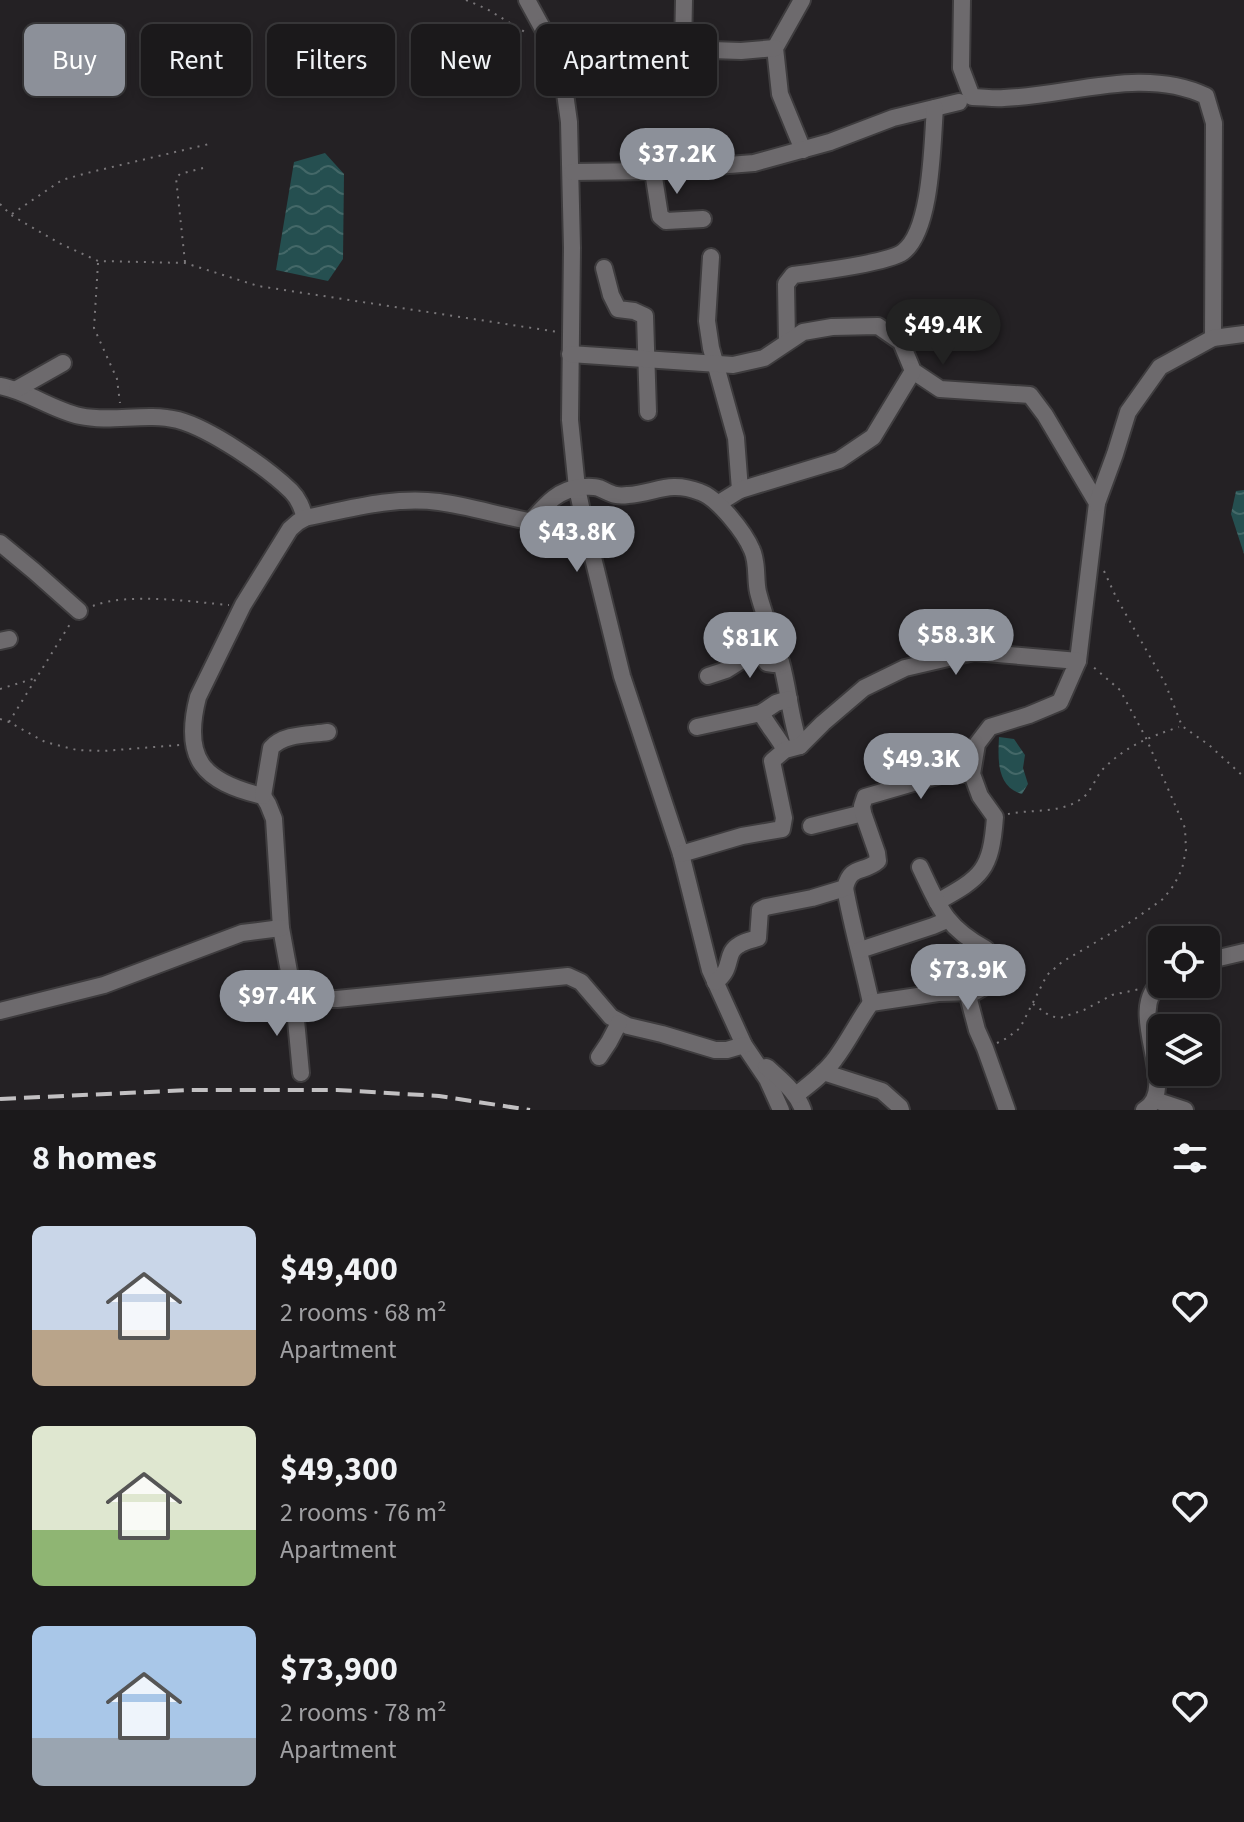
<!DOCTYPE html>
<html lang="en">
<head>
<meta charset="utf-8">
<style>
  body { margin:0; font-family:"Source Sans 3",sans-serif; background:#242224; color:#f1f3f6; height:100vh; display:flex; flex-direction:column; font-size:30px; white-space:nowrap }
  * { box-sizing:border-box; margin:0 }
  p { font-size:26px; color:#a0a0a3 }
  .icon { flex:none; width:44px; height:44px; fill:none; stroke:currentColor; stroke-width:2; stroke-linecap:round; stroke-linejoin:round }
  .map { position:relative; height:1110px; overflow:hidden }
  .side { display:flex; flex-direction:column; background:#1b191b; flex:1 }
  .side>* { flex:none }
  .top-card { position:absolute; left:24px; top:24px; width:800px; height:72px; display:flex; gap:16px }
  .tools { position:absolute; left:1148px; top:926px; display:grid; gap:16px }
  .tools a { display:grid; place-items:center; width:72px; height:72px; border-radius:12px; background:#1b191b; box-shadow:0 4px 12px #0003,0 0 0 2px #39383a; font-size:40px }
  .price { position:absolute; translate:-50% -68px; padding:0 18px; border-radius:28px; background:#8c9099; color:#fff; font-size:26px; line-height:52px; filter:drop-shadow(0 2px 4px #0008) }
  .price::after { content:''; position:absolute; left:50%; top:48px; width:24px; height:18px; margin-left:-12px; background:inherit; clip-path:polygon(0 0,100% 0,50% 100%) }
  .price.on { background:#222; color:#fff }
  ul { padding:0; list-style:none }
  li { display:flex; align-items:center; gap:24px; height:200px; padding:0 32px }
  li span { display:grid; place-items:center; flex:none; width:224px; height:160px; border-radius:12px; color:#555 }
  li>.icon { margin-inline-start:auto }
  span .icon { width:96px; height:96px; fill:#fffc; stroke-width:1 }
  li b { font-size:34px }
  h2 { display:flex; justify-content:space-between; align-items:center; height:96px; padding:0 32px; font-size:34px }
  .chip { padding:0 28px; border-radius:12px; background:#1b191b; box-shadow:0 4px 12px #0003,0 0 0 2px #39383a; font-size:28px; line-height:72px }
  .chip.on { background:#8c9099; color:#fff }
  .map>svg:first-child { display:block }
</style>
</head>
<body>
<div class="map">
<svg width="1244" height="1110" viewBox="0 0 1244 1110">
  <defs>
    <pattern id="water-waves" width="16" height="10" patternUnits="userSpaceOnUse" patternTransform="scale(2)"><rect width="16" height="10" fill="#254f50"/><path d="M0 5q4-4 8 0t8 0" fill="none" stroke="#446868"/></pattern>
  </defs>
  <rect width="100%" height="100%" fill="#242124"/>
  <g fill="url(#water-waves)">
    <polygon points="325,153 344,174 343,259 328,281 276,270 294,162"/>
    <polygon points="1244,490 1244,554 1231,514 1236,491"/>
    <path d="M999,737L1014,739L1025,755L1023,768L1028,784L1022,794C996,787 998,758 999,737Z"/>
  </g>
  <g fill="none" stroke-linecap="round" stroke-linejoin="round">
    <g stroke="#3e3c3e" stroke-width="20">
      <g id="minor">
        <polyline points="527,0 556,53 564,86 569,122 572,248 570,420 577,488 585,525 622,676 681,854 710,970 744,1045 767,1079 781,1110"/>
        <polyline points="802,0 775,48 780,94 803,150"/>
        <path d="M962,0L961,68L972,97C983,97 993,99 1004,98C1069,96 1143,66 1206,96L1214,123L1213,338"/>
        <polyline points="683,49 684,0"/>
        <polyline points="556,53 621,47 741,51 775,48"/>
        <polyline points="653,171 660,216 666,221 703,219"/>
        <polyline points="572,172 653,171 754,163 830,142 893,118 959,102"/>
        <polyline points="711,257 707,321 711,348 736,438 740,490"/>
        <polyline points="604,268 611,295 618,309 634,311 645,316 648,412"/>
        <path d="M787,342L786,284L793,275C815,272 888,263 903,252C932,230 932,144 935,108"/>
        <polyline points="570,354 733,365 764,358 803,332 832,327 878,326 901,342 913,371 940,389 1030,395 1045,415 1097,503 1078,661"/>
        <path d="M0,386C28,391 52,410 80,416C112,423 145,412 178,420C211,429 266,467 291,491C299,499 302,508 305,518"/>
        <polyline points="17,389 63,363"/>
        <polyline points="719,503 740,490 839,460 873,437 913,371"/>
        <polyline points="1097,503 1115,454 1128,412 1160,367 1213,338 1244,334"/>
        <path d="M532,520C547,503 558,490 581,487C587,487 593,486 599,488C611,493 614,497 628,495C656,493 669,480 700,492C718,498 745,533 752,550C758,563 755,579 758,592C764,616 774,639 781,662C789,690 790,719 800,746"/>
        <path d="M585,525C540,530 485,508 439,502C394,496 349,509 305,518L298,522L290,529L243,605L198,697C182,759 203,782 263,796L268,804L274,819L281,928L294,999H337L568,976L581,982L611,1017L628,1026L662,1034L715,1050H727L744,1045"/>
        <polyline points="0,543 34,571 79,611"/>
        <polyline points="0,641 9,639"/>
        <polyline points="708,676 726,670 750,655 757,653 762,655 767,663 774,664 781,663"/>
        <path d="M761,713C768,726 778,737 785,750"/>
        <polyline points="697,727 761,713 776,703 789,699"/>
        <path d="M263,796L271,748C284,733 310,735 328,732"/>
        <polyline points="811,826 863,813"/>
        <path d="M681,854L742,836L782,829L784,818L772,761L785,750L800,746L823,723L864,688L905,668L974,652L1078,661L1060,702L1029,715L990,727L977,744L972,774L980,796L995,817C991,871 982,877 937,902"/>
        <path d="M845,888C852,927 863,965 871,1003"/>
        <polyline points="860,950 933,926 947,920"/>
        <polyline points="1206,961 1244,952"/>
        <path d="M715,982C734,970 724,953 739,945C745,941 752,940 758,938L760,910L766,907L812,898L845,888C851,864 863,874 878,861L877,853L863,813L862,806L865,797L944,774H972"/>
        <polyline points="967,992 977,1030 985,1048 1007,1110"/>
        <polyline points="294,999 301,1073"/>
        <polyline points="0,1011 104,985 242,933 281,928"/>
        <polyline points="599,1057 609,1042 619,1023"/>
        <path d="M766,1067L768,1068C781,1080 797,1092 803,1110"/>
        <polyline points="823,1072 882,1091 900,1107 901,1110"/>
        <path d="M796,1095C809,1085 825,1073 835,1059C848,1042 858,1021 871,1003L938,993L975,992L982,988C985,975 992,962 986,949C945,927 939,907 920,867"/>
        <polyline points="1155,1100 1185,1110"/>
        <path d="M1144,1110C1182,1089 1122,1009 1162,982"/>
      </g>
    </g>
    <g stroke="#7a777a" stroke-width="2" stroke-dasharray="2 6" stroke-linecap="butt">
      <polyline points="466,0 487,9 528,34"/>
      <polyline points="0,204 11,215 59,243 98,261 185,263 258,286 558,332"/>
      <polyline points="12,214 62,180 87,173 209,144"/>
      <polyline points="185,262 176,178 180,174 203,168"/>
      <polyline points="98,263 94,328 117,379 120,403"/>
      <polyline points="1104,571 1116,597 1165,683 1182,726 1209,745 1244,777"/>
      <path d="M93,606C127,592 192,602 229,605"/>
      <polyline points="0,689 36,678"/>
      <polyline points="0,719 9,722 45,742 77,750 103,751 180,745"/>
      <polyline points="9,722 70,624"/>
      <path d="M1008,814C1031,809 1060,814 1081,799C1091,793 1095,778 1103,769C1126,746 1149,737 1179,727"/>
      <polyline points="1033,1004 1050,1016 1060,1018 1084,1010 1112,995 1140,989"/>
      <polyline points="997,1043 1007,1038 1020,1028 1047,975 1062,962 1132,921 1163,899 1174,885 1182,869 1186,850 1185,828 1146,738 1120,690 1091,665"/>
    </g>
    <use href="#minor" stroke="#6d6a6d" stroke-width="16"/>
    <polyline stroke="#c2c0c2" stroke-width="4" stroke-dasharray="16 8" stroke-linecap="butt" points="0,1099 190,1090 337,1090 439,1096 530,1110"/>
  </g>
</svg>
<div class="tools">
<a><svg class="icon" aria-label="locate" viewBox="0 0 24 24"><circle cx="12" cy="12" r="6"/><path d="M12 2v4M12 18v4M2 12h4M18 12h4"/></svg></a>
<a><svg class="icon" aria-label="layers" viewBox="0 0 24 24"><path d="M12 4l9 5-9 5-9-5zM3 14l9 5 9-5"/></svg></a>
</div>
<b class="price" style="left:677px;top:196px">$37.2K</b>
<b class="price on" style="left:943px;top:367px">$49.4K</b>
<b class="price" style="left:577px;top:574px">$43.8K</b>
<b class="price" style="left:956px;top:677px">$58.3K</b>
<b class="price" style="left:750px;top:680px">$81K</b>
<b class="price" style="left:921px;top:801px">$49.3K</b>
<b class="price" style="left:968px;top:1012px">$73.9K</b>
<b class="price" style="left:277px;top:1038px">$97.4K</b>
<div class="top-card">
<a class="chip on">Buy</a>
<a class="chip">Rent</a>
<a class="chip">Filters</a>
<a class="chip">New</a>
<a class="chip">Apartment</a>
</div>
</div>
<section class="side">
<h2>8 homes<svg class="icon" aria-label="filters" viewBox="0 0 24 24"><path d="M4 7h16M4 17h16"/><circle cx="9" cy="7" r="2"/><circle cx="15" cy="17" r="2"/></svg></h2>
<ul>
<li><span style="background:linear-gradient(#c9d6e8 65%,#b9a48a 0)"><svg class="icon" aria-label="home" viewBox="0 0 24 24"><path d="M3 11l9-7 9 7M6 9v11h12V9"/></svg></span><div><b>$49,400</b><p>2 rooms · 68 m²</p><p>Apartment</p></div><svg class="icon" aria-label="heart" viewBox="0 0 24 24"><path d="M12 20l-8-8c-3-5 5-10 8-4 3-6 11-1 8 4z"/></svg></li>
<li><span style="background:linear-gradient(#dfe7d0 65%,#8fb573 0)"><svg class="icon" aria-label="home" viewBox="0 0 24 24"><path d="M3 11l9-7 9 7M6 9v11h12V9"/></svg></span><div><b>$49,300</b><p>2 rooms · 76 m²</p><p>Apartment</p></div><svg class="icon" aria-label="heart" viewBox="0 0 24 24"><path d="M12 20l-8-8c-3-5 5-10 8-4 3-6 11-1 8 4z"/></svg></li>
<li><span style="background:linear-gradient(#a9c7e8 70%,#9aa5b1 0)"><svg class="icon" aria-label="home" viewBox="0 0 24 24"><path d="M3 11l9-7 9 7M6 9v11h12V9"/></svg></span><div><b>$73,900</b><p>2 rooms · 78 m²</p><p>Apartment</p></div><svg class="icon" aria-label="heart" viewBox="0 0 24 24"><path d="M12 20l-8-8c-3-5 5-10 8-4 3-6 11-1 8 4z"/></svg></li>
</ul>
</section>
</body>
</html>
